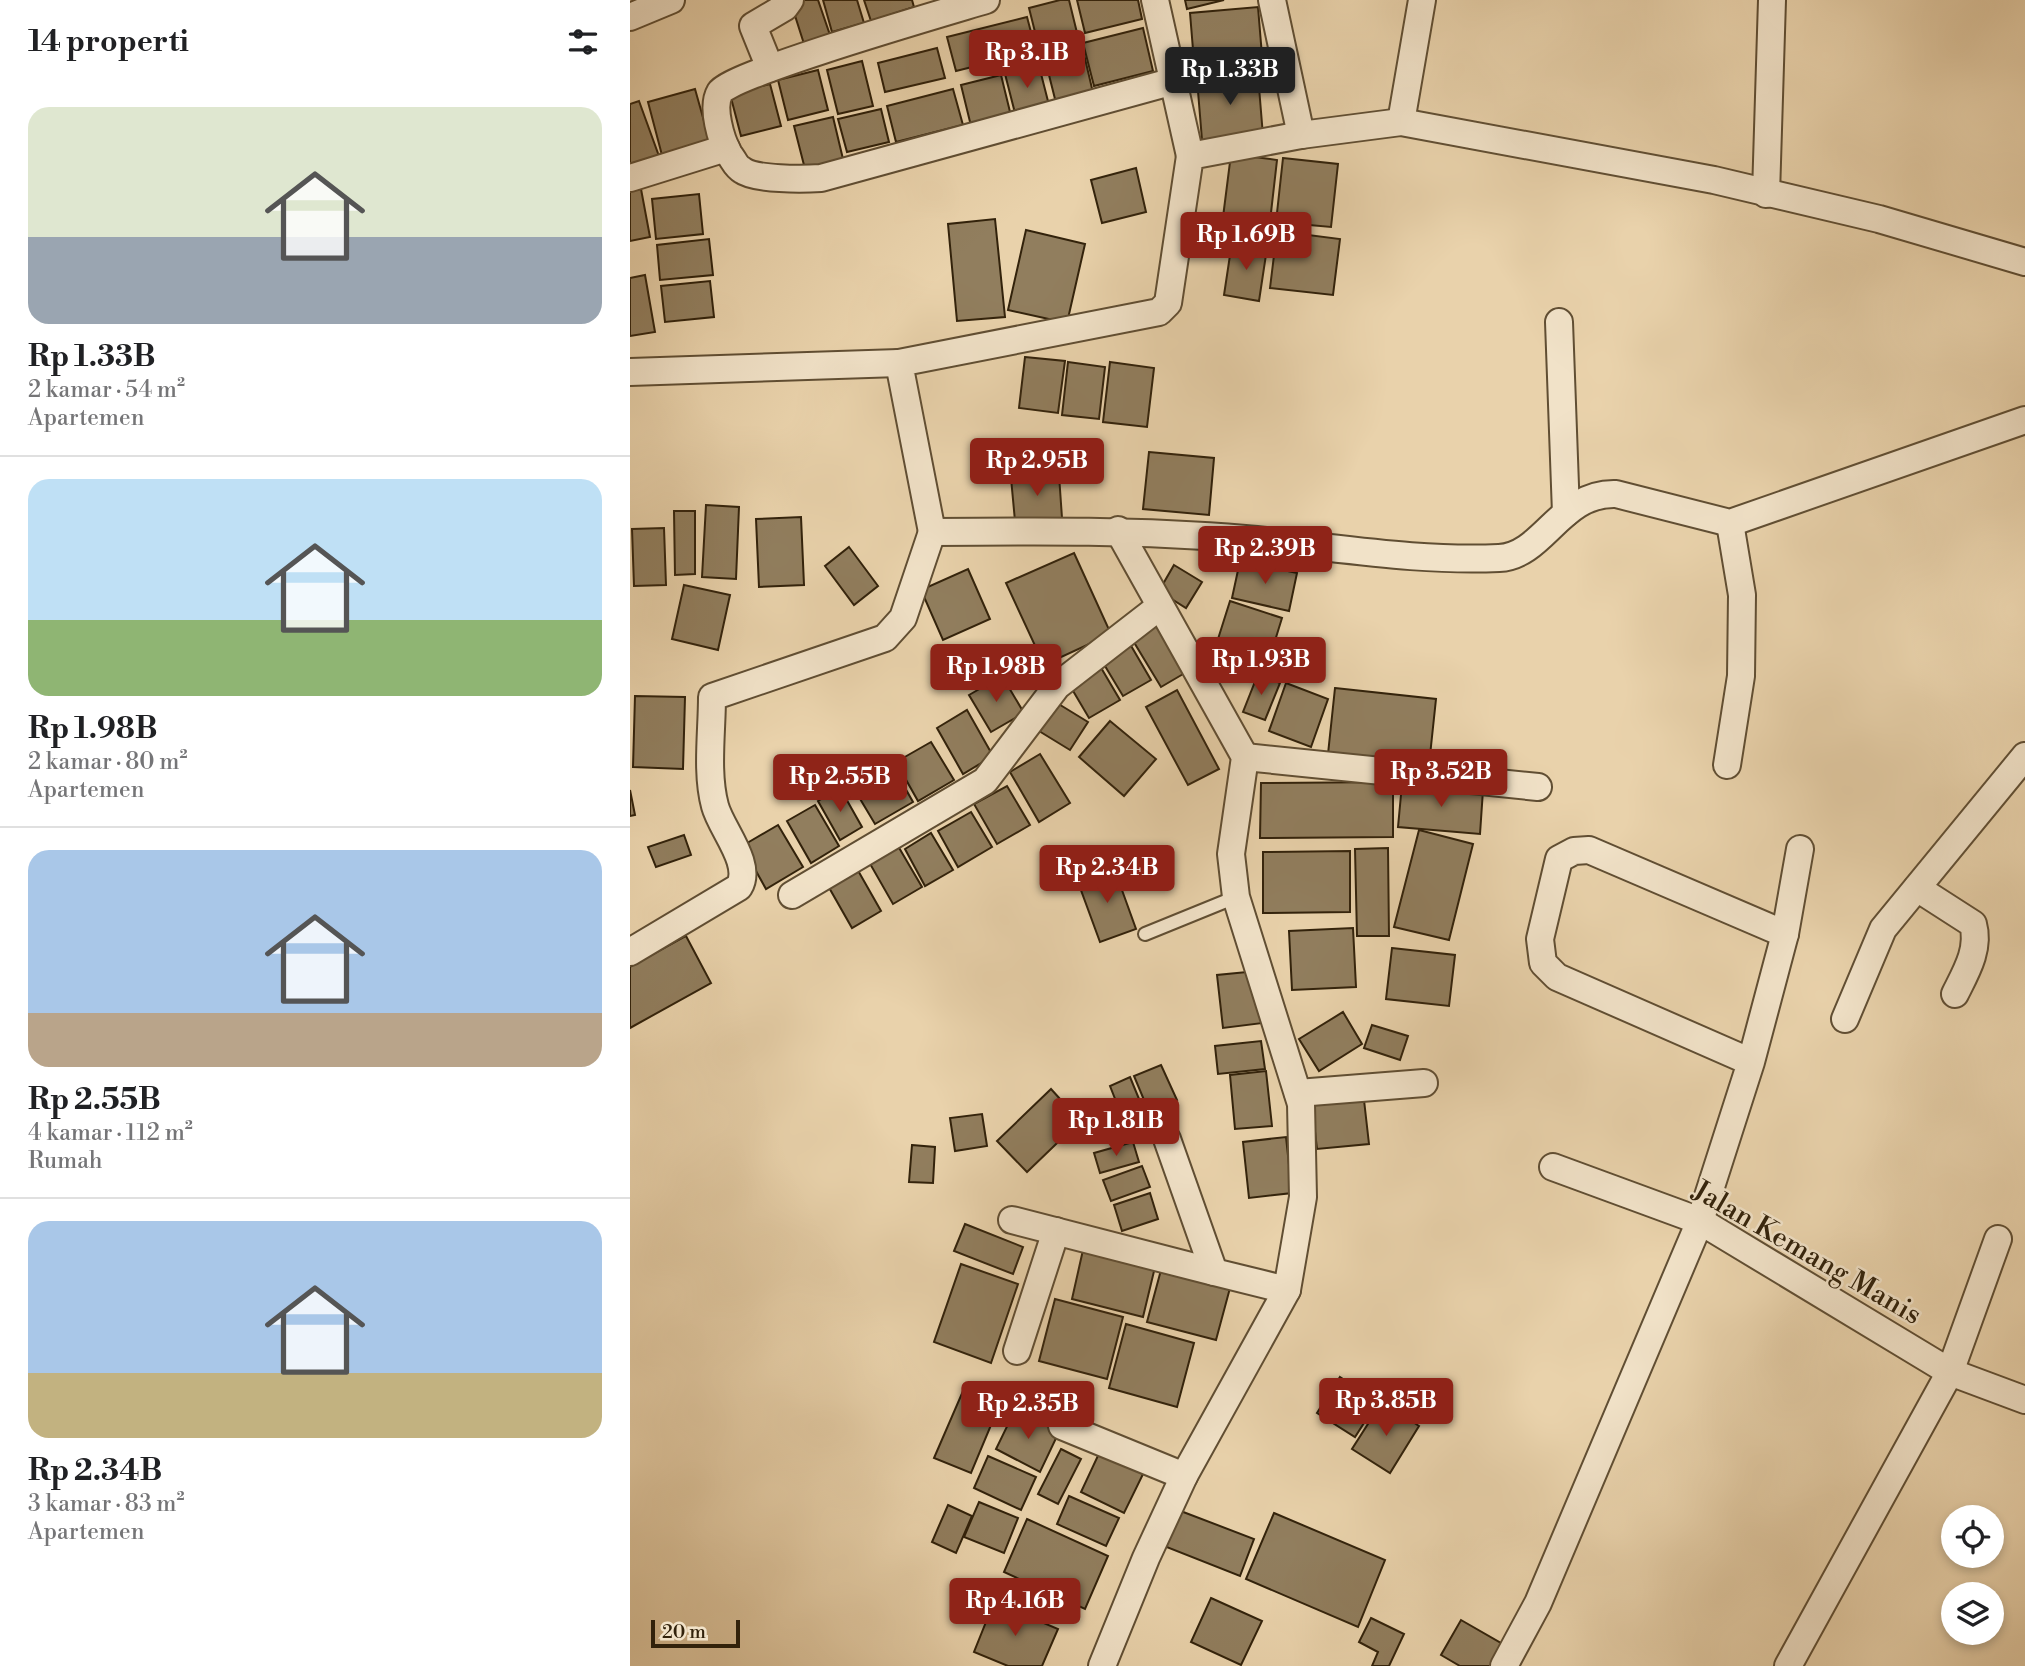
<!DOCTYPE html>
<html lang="id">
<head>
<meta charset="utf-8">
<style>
  body { margin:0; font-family:"Libre Bodoni",serif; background:#f2f2f2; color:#202124; height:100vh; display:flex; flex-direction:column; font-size:26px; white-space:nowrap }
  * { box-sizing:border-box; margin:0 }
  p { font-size:23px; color:#757577 }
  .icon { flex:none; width:38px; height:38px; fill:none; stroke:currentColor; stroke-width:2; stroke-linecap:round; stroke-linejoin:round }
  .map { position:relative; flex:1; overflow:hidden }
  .drawer { display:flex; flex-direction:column; background:#fff; width:630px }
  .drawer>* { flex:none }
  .fabs { position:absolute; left:1311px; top:1505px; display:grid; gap:14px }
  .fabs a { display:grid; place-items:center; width:63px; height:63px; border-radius:50%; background:#fff; box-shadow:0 4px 10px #0003; font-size:35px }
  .scale { position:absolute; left:21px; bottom:18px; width:89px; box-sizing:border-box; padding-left:7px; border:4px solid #32220b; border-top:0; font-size:19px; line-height:24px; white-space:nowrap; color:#32220b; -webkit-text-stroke:5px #f1e2c8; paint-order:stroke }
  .price { position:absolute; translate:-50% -60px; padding:0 16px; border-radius:7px; background:#8f2418; color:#fff; font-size:23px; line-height:46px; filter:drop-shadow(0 2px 4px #0008) }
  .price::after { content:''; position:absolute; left:50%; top:42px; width:21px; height:16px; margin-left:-10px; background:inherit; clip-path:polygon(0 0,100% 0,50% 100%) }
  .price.active { background:#222; color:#fff }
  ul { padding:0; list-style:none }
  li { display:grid; align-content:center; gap:14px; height:371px; padding:0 28px }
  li+li { border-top:2px solid #e0e0e0 }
  li span { display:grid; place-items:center; height:217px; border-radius:21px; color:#555 }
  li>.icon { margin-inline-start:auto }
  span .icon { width:126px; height:126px; fill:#fffc; stroke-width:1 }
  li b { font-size:30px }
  h2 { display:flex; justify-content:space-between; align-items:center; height:84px; padding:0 28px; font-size:30px }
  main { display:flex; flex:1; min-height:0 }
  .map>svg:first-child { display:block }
</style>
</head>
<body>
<main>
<section class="drawer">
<h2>14 properti<svg class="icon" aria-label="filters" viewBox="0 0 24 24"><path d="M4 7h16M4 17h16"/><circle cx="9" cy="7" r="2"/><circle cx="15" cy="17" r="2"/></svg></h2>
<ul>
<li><span style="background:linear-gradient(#dfe7d0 60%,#9aa5b1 0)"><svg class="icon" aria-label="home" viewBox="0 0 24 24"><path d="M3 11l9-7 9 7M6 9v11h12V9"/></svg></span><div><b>Rp 1.33B</b><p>2 kamar · 54 m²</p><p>Apartemen</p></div></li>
<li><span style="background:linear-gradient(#bfe0f5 65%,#8fb573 0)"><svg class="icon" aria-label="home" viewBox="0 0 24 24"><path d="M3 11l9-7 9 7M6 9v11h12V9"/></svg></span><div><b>Rp 1.98B</b><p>2 kamar · 80 m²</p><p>Apartemen</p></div></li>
<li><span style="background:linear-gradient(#a9c7e8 75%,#b9a48a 0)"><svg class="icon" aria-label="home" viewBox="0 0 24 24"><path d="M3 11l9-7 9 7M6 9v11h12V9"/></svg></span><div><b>Rp 2.55B</b><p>4 kamar · 112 m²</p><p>Rumah</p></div></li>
<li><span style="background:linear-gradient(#a9c7e8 70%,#c2b280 0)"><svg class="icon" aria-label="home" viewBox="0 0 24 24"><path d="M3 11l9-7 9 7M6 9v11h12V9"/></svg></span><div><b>Rp 2.34B</b><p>3 kamar · 83 m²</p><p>Apartemen</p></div></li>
</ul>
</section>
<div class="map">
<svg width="1395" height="1666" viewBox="0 0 1395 1666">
  <rect width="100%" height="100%" fill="#e9d2ab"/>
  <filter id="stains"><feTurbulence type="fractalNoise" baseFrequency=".00286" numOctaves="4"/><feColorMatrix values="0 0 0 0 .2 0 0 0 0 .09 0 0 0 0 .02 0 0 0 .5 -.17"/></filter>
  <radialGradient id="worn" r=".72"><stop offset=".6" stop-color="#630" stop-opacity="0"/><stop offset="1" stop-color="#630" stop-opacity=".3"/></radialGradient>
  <g fill="#917e5e" stroke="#32220b" stroke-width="2">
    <polygon points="160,0 188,0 201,38 175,47"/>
    <polygon points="193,0 227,0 234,23 202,32"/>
    <polygon points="234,0 282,0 284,7 241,21"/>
    <polygon points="430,0 439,0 449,41 410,52 399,8"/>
    <polygon points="447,0 508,0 512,19 455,33"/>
    <polygon points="555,0 594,0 557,9"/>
    <polygon points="628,7 633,68 565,74 560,13"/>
    <polygon points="397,17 406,51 326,71 317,37"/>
    <polygon points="513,28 523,71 464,86 453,43"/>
    <polygon points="307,48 315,78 255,92 248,63"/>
    <polygon points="453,50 464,97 427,107 415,59"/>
    <polygon points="232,61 243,106 208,114 197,70"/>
    <polygon points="408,62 420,109 386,117 374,70"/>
    <polygon points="188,70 198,110 158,120 148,80"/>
    <polygon points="371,75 382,120 342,130 331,85"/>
    <polygon points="628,75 633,136 572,140 567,79"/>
    <polygon points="140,84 151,126 111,136 100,94"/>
    <polygon points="65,89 81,146 33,159 18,102"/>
    <polygon points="323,89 333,125 266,142 257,106"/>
    <polygon points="9,101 30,159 0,170 0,104"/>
    <polygon points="251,109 259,142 217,152 208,119"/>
    <polygon points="203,117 213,159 175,169 164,126"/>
    <polygon points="601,154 647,160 638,239 591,233"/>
    <polygon points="653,158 708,164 701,227 646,222"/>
    <polygon points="506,168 516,212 472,223 461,180"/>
    <polygon points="11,189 20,237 0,241 0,191"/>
    <polygon points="69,194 73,234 26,239 22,199"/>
    <polygon points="365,219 375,317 327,321 318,224"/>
    <polygon points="396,230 455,244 437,323 378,310"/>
    <polygon points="647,231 710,239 703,295 640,288"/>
    <polygon points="79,239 83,275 30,280 27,245"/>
    <polygon points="602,242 637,248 629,301 594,295"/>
    <polygon points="15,275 25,332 0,336 0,278"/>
    <polygon points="80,281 84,317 35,322 31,286"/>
    <polygon points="395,357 435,361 428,413 389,408"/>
    <polygon points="438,362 475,367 469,419 432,415"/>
    <polygon points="480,362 524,368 517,427 473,422"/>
    <polygon points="519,452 584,458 579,515 513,509"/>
    <polygon points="429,475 432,518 385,521 381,478"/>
    <polygon points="76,505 109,507 106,579 72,577"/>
    <polygon points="44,511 65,511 65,574 45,575"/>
    <polygon points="171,517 174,585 129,587 126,519"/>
    <polygon points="34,528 36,585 4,586 2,529"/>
    <polygon points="219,547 248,586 224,605 195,566"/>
    <polygon points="444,553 481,634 414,665 376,583"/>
    <polygon points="610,561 667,573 659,611 602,598"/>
    <polygon points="544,565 572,582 556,608 529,591"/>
    <polygon points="338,569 360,619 313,640 291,590"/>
    <polygon points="54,585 100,595 88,650 42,639"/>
    <polygon points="600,601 652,618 640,657 588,639"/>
    <polygon points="532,621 560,670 531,687 502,639"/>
    <polygon points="500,644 521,680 493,696 472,661"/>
    <polygon points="470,666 490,700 459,718 439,684"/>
    <polygon points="628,674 650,683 635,720 613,712"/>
    <polygon points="372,676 394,713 361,732 339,695"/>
    <polygon points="656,683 698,699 681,747 639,731"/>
    <polygon points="705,688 806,699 799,765 698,754"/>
    <polygon points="547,690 589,769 558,785 516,707"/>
    <polygon points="5,696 55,697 53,769 3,767"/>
    <polygon points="427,703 458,722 440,750 409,731"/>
    <polygon points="337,710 363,756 333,774 307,728"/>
    <polygon points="480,721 526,759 494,796 449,757"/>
    <polygon points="301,742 324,780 288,801 266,762"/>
    <polygon points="410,754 440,803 409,822 380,772"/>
    <polygon points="262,765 283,802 245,824 223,787"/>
    <polygon points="763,782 763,837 630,838 631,783"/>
    <polygon points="772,784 853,790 850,834 768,827"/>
    <polygon points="377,786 400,825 367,844 344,804"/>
    <polygon points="210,788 232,827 210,840 188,801"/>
    <polygon points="0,790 5,815 0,816"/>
    <polygon points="185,805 209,846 181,863 157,821"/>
    <polygon points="341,812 362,847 328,867 308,831"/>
    <polygon points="148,825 173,867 136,889 112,846"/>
    <polygon points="789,830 843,844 819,940 764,927"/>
    <polygon points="301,833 323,870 295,886 275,849"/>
    <polygon points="54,835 61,855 26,867 18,847"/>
    <polygon points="268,846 292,887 263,904 239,862"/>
    <polygon points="758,848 759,936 727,936 725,849"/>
    <polygon points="720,851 720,912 633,913 633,852"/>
    <polygon points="226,867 251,911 222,928 197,884"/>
    <polygon points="484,868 506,929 470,942 448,882"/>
    <polygon points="723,928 726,987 662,990 659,931"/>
    <polygon points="56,936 81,983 0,1028 0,967"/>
    <polygon points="762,948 825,955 819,1006 756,999"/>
    <polygon points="627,971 633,1023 593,1028 587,975"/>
    <polygon points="713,1012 732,1044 689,1071 669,1039"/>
    <polygon points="742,1025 778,1036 770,1060 734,1048"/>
    <polygon points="631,1041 635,1069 588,1074 585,1046"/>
    <polygon points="531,1065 547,1100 519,1112 504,1076"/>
    <polygon points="636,1071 642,1126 605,1129 600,1075"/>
    <polygon points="500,1077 516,1116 495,1124 480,1086"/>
    <polygon points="421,1089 450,1121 397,1172 367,1141"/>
    <polygon points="734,1100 739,1144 687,1149 682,1105"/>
    <polygon points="352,1114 357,1146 325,1151 320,1118"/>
    <polygon points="656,1137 662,1193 619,1198 613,1142"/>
    <polygon points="503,1142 509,1162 470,1173 464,1153"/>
    <polygon points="282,1145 305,1147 303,1183 279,1182"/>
    <polygon points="512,1166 520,1187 481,1201 473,1180"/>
    <polygon points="520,1193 528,1219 492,1231 484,1205"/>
    <polygon points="335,1224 393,1247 383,1274 324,1251"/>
    <polygon points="453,1250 525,1267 513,1317 442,1299"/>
    <polygon points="331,1264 388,1284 361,1363 304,1342"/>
    <polygon points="531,1270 600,1288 586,1340 517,1322"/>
    <polygon points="425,1299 493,1317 477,1379 409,1361"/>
    <polygon points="496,1324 564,1343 547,1407 479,1388"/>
    <polygon points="710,1377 748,1401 725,1437 687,1413"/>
    <polygon points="333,1391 369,1406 341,1473 304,1458"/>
    <polygon points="752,1402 789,1426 760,1473 722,1449"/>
    <polygon points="385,1410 429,1432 410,1472 366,1449"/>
    <polygon points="472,1447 516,1468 494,1513 451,1492"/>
    <polygon points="431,1449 451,1459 428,1504 408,1494"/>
    <polygon points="358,1456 406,1477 391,1510 344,1488"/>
    <polygon points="439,1496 489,1518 476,1546 427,1524"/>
    <polygon points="349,1502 388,1518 374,1553 334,1537"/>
    <polygon points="318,1505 342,1516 326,1553 302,1542"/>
    <polygon points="548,1510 624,1539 610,1576 534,1546"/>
    <polygon points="644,1513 755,1560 728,1627 616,1579"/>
    <polygon points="397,1519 478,1556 455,1609 374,1572"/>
    <polygon points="581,1598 632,1621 611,1665 561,1642"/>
    <polygon points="364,1602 428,1629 412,1666 378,1666 344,1652"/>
    <polygon points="741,1618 774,1634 759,1666 742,1666 748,1652 729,1642"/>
    <polygon points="831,1620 876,1646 865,1666 830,1666 811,1655"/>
  </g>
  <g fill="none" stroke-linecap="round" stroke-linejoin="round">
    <g stroke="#604e33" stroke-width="16">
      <polyline id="service" points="515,934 606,897"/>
    </g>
    <g stroke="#604e33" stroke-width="30">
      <g id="minor">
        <path d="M356,0C320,11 101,74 90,92C81,107 91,140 99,154C103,159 106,167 112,170C125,180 174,179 191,178L544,81"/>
        <polyline points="525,0 560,156"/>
        <polyline points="642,0 671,135"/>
        <polyline points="0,17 41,0"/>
        <polyline points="140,68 123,26 155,7 160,0"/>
        <polyline points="771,122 792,0"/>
        <polyline points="0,178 96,148"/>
        <polyline points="1136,194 1142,0"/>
        <path d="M1395,262L1249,219L1084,180L771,122L671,135L560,156L538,303L529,312L269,363L302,532C407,531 510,530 615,539C699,546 785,562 869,558C914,556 930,492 986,494L1100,523L1395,420"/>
        <polyline points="929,322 936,513"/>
        <polyline points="0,372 269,363"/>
        <polyline points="615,757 908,787"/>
        <polyline points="1097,765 1111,676 1112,595 1100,523"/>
        <path d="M1287,888L1343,924C1350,949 1336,972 1325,994"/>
        <polyline points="162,895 355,781 427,686 529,607"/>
        <polyline points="1155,934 1170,849"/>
        <path d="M0,952L109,887C123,864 91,829 85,806C76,773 82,732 82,697L255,638L273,618L302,532"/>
        <polyline points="1215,1019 1253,929 1395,756"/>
        <polyline points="668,1093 794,1083"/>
        <polyline points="537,1139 584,1272 657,1290"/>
        <polyline points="923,1167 1070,1221 1320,1372 1395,1400"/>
        <polyline points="382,1220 584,1272"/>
        <polyline points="387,1351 426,1231"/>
        <polyline points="432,1426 554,1476"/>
        <polyline points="472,1666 516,1558 554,1476 657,1290 673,1197 671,1104 606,897 601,854 615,757 488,530"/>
        <polyline points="874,1666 908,1603 1070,1221 1121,1062 1155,934 959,850 944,851 929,859 910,939 913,963 927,977 1121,1062"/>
        <polyline points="1158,1666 1320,1372 1368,1239"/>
      </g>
    </g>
    <use href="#service" stroke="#f1e2c8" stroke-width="12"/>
    <use href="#minor" stroke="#f1e2c8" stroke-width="26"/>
  </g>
  <g text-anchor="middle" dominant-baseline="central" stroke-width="5" stroke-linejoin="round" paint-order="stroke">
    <g font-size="28" fill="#32220b" stroke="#f1e2c8">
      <text transform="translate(1177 1253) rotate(30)">Jalan Kemang Manis</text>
    </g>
  </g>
  <rect width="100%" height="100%" filter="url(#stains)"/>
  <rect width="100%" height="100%" fill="url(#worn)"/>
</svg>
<div class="fabs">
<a><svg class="icon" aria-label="locate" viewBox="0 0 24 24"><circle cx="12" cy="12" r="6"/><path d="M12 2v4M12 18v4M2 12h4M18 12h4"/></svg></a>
<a><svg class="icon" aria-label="layers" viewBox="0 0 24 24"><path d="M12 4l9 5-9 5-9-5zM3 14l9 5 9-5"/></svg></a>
</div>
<div class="scale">20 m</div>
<b class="price" style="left:397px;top:90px">Rp 3.1B</b>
<b class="price active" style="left:600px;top:107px">Rp 1.33B</b>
<b class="price" style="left:616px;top:272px">Rp 1.69B</b>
<b class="price" style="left:407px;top:498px">Rp 2.95B</b>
<b class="price" style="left:635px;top:586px">Rp 2.39B</b>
<b class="price" style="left:631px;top:697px">Rp 1.93B</b>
<b class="price" style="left:366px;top:704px">Rp 1.98B</b>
<b class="price" style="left:811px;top:809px">Rp 3.52B</b>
<b class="price" style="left:210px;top:814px">Rp 2.55B</b>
<b class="price" style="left:477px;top:905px">Rp 2.34B</b>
<b class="price" style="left:486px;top:1158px">Rp 1.81B</b>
<b class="price" style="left:756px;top:1438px">Rp 3.85B</b>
<b class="price" style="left:398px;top:1441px">Rp 2.35B</b>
<b class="price" style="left:385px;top:1638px">Rp 4.16B</b>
</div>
</main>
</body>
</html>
